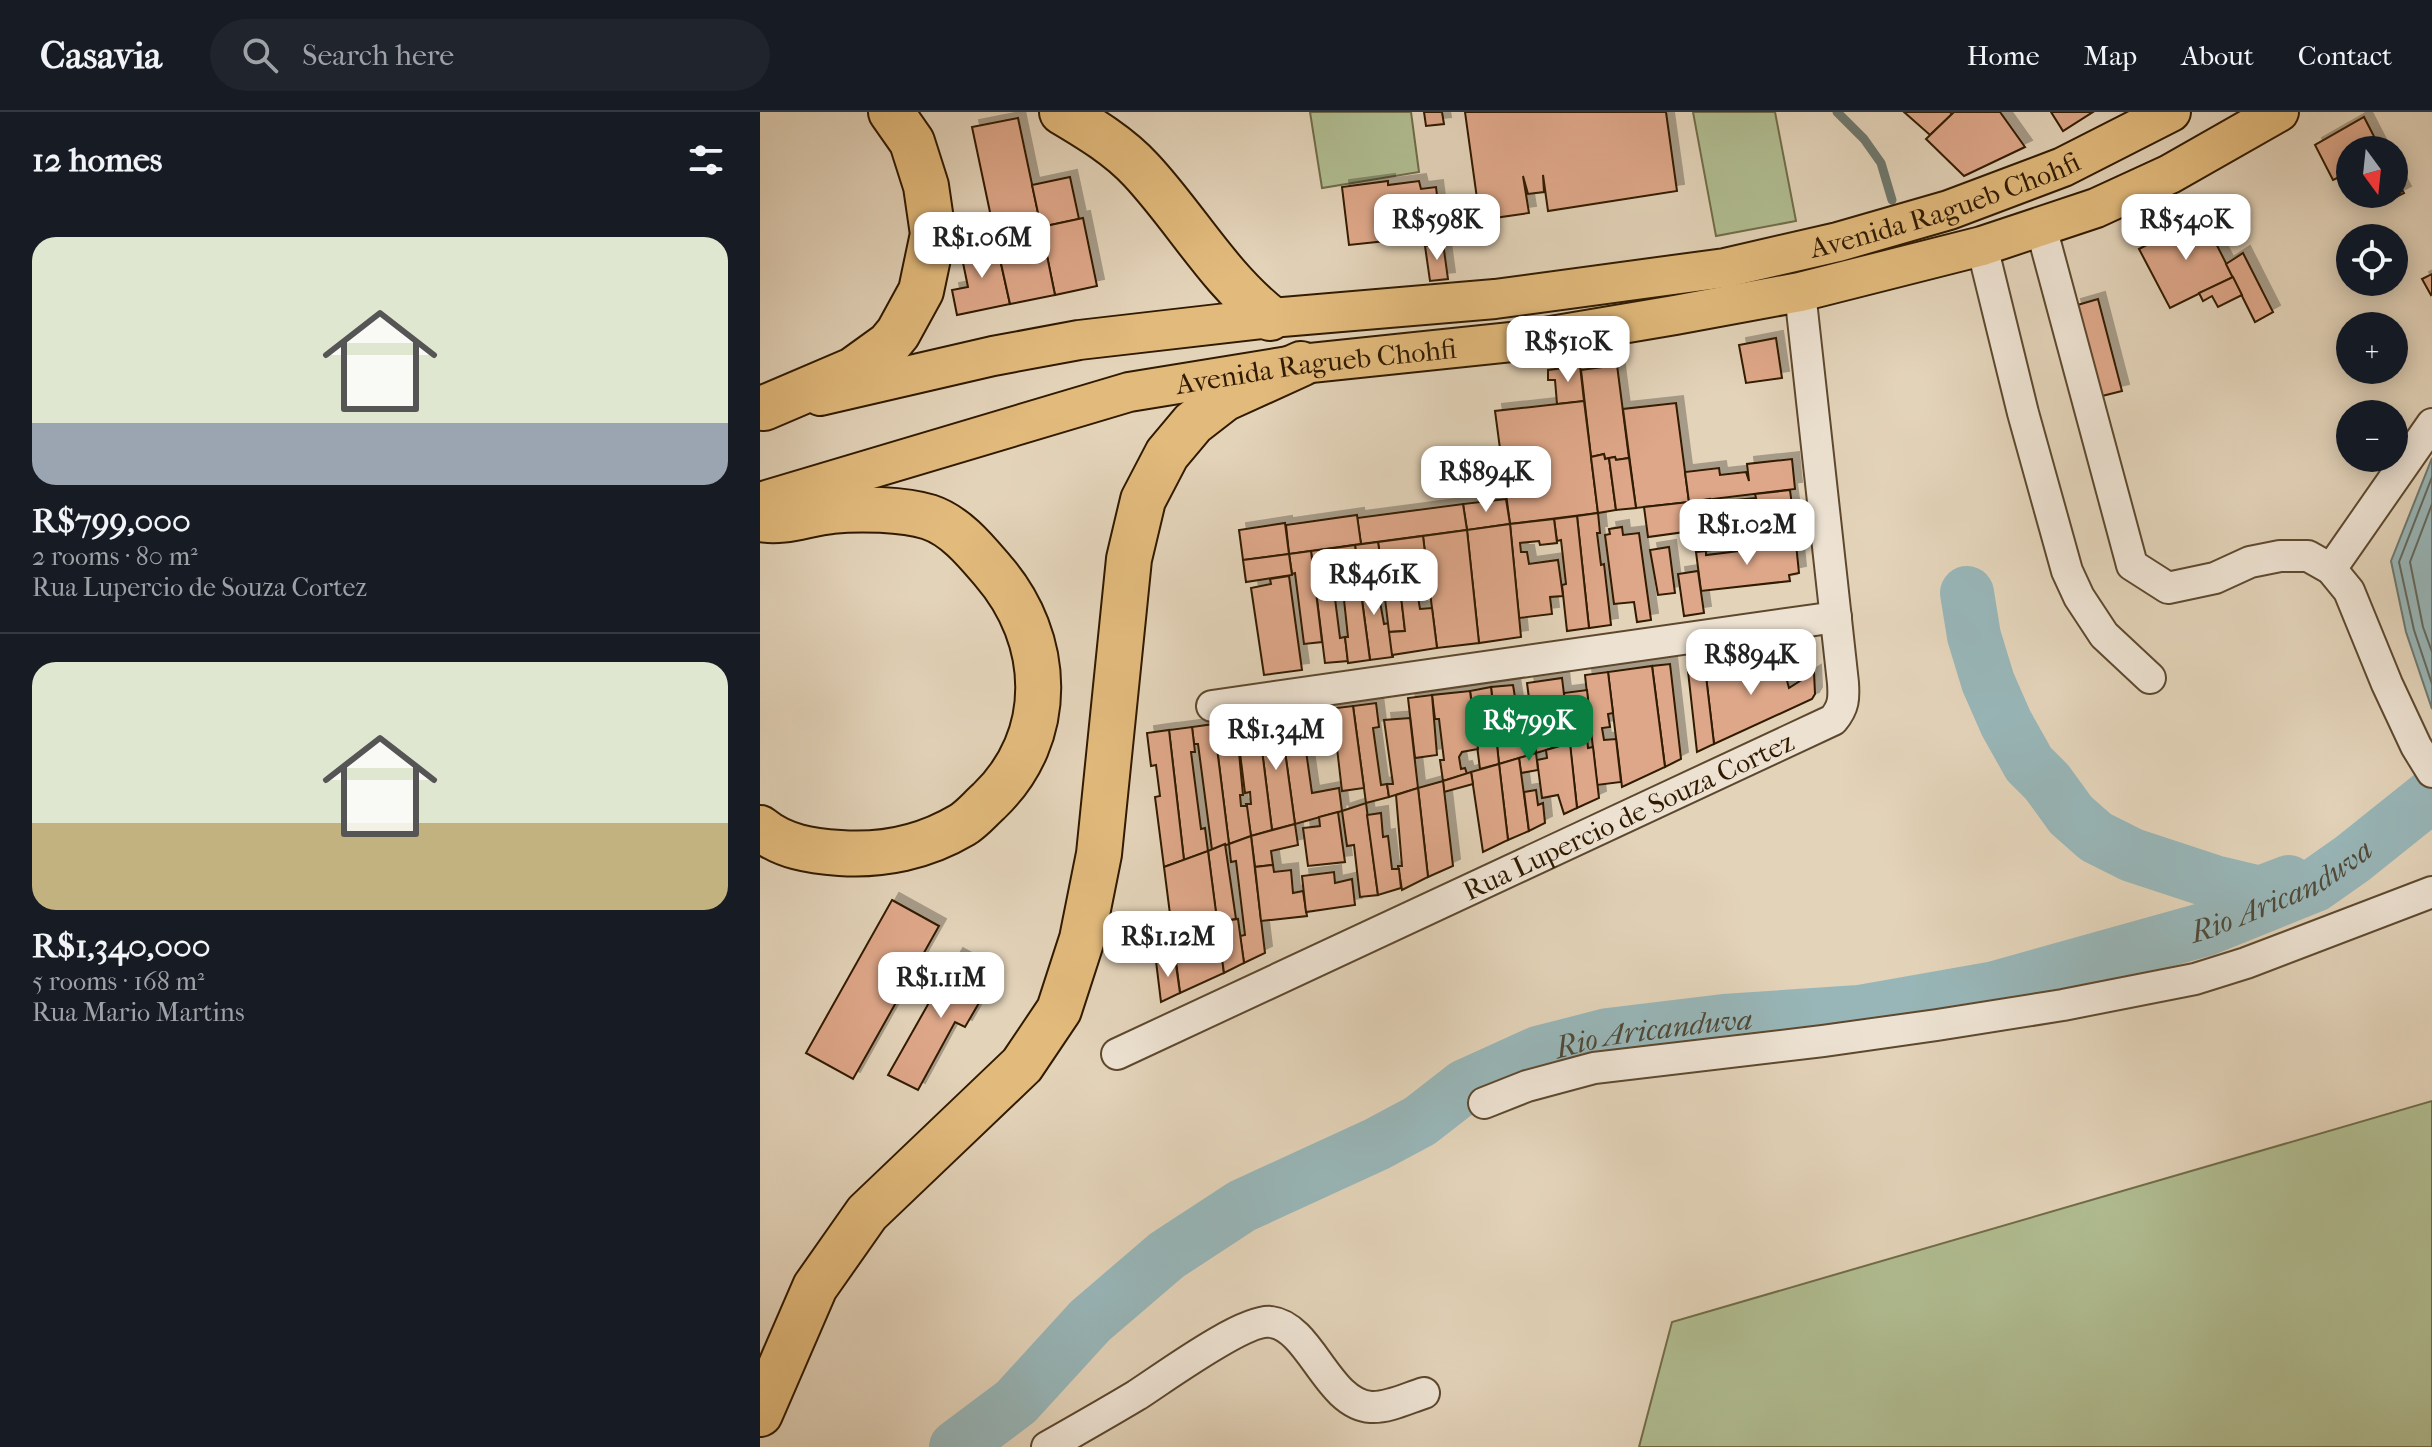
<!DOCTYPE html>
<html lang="en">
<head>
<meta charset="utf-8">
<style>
  body { margin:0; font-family:"IM FELL French Canon",serif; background:#20242c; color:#f1f3f6; height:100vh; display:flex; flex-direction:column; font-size:30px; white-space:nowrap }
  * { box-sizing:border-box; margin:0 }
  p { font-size:26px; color:#9ea1a6 }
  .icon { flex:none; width:44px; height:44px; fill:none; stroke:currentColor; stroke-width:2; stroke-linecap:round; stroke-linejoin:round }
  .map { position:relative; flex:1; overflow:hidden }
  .details { display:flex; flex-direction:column; background:#171b24; width:760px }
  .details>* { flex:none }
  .needle { width:52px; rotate:165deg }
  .buttons { position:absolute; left:1576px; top:24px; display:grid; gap:16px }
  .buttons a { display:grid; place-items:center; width:72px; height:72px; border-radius:50%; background:#171b24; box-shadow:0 4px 20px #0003; font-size:40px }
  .price { position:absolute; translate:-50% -68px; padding:0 18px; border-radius:16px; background:#fff; color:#222; font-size:26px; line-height:52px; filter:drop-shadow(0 2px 4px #0008) }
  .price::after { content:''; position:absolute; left:50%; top:48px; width:24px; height:18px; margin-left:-12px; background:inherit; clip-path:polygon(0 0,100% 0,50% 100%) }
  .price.active { background:#0b8043; color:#fff }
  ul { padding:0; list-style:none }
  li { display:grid; align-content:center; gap:16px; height:424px; padding:0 32px }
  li+li { border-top:2px solid #363941 }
  li span { display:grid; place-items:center; height:248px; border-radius:24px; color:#555 }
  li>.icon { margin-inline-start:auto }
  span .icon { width:144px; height:144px; fill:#fffc; stroke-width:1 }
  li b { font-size:34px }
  h2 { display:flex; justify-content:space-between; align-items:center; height:96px; padding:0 32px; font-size:34px }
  header { display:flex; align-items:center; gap:48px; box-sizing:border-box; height:112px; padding:0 40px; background:#171b24; border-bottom:2px solid #363941 }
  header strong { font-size:38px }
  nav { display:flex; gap:44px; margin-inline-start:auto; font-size:28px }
  .search { width:560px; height:72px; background:#20242c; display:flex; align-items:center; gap:20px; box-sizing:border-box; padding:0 28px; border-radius:44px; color:#9ea1a6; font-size:30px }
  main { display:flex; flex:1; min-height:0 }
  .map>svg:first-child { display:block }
</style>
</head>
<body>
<header>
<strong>Casavia</strong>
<div class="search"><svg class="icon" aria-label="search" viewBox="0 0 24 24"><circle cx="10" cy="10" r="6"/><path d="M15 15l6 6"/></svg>Search here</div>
<nav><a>Home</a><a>Map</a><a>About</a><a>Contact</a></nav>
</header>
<main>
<section class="details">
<h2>12 homes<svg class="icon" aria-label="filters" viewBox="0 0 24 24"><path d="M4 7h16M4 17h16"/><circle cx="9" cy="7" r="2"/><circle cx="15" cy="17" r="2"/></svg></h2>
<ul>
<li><span style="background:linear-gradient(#dfe7d0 75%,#9aa5b1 0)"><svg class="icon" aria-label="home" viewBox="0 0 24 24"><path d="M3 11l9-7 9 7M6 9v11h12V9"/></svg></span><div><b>R$799,000</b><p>2 rooms · 80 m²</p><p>Rua Lupercio de Souza Cortez</p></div></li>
<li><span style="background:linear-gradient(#dfe7d0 65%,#c2b280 0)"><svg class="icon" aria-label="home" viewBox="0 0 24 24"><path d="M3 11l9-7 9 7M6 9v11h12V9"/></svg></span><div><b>R$1,340,000</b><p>5 rooms · 168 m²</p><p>Rua Mario Martins</p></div></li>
</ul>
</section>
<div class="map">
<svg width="1672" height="1335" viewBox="0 0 1672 1335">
  <defs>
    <filter id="shadow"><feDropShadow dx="7" dy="-7" stdDeviation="0" flood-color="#0004"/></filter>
  </defs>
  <rect width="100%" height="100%" fill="#e3d3b9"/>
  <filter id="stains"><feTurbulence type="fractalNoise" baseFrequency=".0025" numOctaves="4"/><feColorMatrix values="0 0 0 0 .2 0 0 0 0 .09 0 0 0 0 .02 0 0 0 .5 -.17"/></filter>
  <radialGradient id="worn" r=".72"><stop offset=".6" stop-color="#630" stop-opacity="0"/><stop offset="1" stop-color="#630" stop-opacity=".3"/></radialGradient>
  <g fill="#b0bd91" stroke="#706c48" stroke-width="2">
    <polygon points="550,0 651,0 659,60 562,76"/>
    <polygon points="933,0 1015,0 1036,109 956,124"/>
    <polygon points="1672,989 1672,1335 879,1335 912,1210"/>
  </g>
  <polygon fill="#98b6b8" stroke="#6e786e" stroke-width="2" points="1672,346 1672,597 1646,520 1631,449"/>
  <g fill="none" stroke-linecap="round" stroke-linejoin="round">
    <g stroke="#64685c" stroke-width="2">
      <polyline points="1672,365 1639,450 1654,518 1672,572"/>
      <polyline points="1672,392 1650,450 1663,515 1672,540"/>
    </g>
    <polyline stroke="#6e786e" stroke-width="9" points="1077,0 1104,27 1121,51 1132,88"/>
    <g stroke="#98b6b8" stroke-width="54">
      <polyline points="1207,481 1214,524 1228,570 1246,611 1269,652 1287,670 1311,703 1336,725 1372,743 1454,770 1500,781 1529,770"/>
      <path id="s1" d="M196,1335L256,1290L330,1209L407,1143L482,1094L617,1032L660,1009L705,974L778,941L848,923L964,909L1099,900L1235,876L1446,817L1555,773L1592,747L1672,683"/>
    </g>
  </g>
  <g fill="#dea789" stroke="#301a00" stroke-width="2" filter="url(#shadow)">
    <polygon points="664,0 682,0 684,12 666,14"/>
    <polygon points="705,0 906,0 917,79 788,99 783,63 784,80 768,82 763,64 769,101 720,108"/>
    <polygon points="1144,0 1190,0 1192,2 1170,23"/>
    <polygon points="1194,0 1240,0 1265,35 1204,64 1166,27"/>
    <polygon points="1291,0 1333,0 1303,19"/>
    <polygon points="1604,5 1621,38 1590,38 1590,60 1573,68 1555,33"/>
    <polygon points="258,6 284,129 238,138 212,15"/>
    <polygon points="1634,63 1644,81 1618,94 1612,82 1634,82"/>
    <polygon points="310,65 319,107 281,115 272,73"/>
    <polygon points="628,69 628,73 659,69 661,77 676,75 681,116 634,122 635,128 589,133 582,75"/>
    <polygon points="1442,104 1473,165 1410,196 1379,137"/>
    <polygon points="323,106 337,174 295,183 281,115"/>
    <polygon points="236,129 250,192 197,203 192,178 208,175 202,146 207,145 205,135"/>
    <polygon points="284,129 295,183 250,192 238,138"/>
    <polygon points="683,131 688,167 670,169 665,134"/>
    <polygon points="1483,141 1513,200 1495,210 1466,152"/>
    <polygon points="1672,162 1672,182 1671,183 1662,167"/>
    <polygon points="1473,165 1482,183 1458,195 1452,184 1443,189 1439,181"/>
    <polygon points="1338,187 1362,279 1338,285 1314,194"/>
    <polygon points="1016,226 1022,266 986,271 979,233"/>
    <polygon points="857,253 869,346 856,348 855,345 845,347 844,342 831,345 821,258"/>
    <polygon points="820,254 824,289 797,292 795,268 788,268 788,258"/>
    <polygon points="824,289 838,401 750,412 735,299"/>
    <polygon points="916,291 929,390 876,396 863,297"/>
    <polygon points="844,342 845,347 849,346 856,398 838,401 831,345"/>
    <polygon points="855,345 856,348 869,346 876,396 856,398 849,346"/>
    <polygon points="1032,347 1035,377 929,390 925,360 959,356 960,363 986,360 989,369 987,352"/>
    <polygon points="1030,378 1033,402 960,412 957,390 996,386 995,382"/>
    <polygon points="746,387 750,412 707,418 703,392"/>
    <polygon points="950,387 953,413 933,416 929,390"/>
    <polygon points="929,390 934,424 925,425 925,420 888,425 884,395"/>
    <polygon points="703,392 707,418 601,432 597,406"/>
    <polygon points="838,401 840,421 837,421 841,453 844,452 851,513 829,516 817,404"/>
    <polygon points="1033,402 1036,428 936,440 933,416"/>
    <polygon points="597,403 601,432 529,442 526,413"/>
    <polygon points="817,404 829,516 807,519 802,473 806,472 801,428 797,429 794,407"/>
    <polygon points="794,407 797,431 780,433 779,429 760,431 761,440 767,440 769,452 798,448 803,484 790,485 792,502 759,506 750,412"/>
    <polygon points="525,411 529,442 483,448 479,418"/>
    <polygon points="750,412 761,525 719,531 707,418"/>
    <polygon points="862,415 863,423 879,421 891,508 877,510 874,490 854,492 845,423 850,422 849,417"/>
    <polygon points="707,418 719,531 677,536 663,424"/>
    <polygon points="663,424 665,441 620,447 618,430"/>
    <polygon points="618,430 621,449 598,456 595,433"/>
    <polygon points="1036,432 1039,461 1029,463 1030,469 941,479 936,440 946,439 946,443"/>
    <polygon points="595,433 597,451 576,453 574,436"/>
    <polygon points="909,435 915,481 898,483 890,438"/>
    <polygon points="574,436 576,455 571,455 580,526 585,525 588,549 565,551 551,439"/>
    <polygon points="551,439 562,530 544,532 535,461 532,462 529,442"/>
    <polygon points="665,441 669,476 657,477 656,467 642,469 641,458 653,456 652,448 657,448 657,443"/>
    <polygon points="529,442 532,463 486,470 483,448"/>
    <polygon points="634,452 636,468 623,470 621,454"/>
    <polygon points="614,456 624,512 629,511 633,545 610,548 598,458"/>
    <polygon points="598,458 610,548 588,551 585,525 588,525 581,460"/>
    <polygon points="938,459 944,501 924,504 918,462"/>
    <polygon points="529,464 542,558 504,563 491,476 511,472 510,467"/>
    <polygon points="656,467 657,479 641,484 645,519 629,520 623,470"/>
    <polygon points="657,479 660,497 672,496 677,536 632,543 629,520 645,519 641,484"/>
    <polygon points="962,545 965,566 1023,554 1029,576 1054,560 1055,582 1052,587 954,632 944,547"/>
    <polygon points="944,547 954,632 937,640 927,550"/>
    <polygon points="910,552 921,647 905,655 892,554"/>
    <polygon points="892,554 905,655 862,675 848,560"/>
    <polygon points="848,560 853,601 848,602 850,615 842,616 844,628 856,627 861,670 837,673 825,563"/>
    <polygon points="802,566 810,631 776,641 767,571"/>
    <polygon points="753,573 763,634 775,630 776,641 739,652 731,575"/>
    <polygon points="731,575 739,652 720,657 710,579"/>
    <polygon points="827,578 831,613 826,614 828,636 833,635 839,686 817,696 804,581"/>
    <polygon points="710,579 718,637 702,640 699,645 701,657 705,656 707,662 683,669 680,648 684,648 679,607 675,607 672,583"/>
    <polygon points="672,583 677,643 655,646 648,586"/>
    <polygon points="616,591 619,615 613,616 621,673 627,672 629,685 606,691 593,594"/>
    <polygon points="593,594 604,676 582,679 575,619 571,619 568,597"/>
    <polygon points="538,601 541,619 543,618 552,681 579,676 582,699 535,712 520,603"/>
    <polygon points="520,603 535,712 512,718 498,606"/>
    <polygon points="498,606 512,718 491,724 486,692 491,692 490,680 485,681 476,609"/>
    <polygon points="650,606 658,676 629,685 627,672 633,672 624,608"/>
    <polygon points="476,609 483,683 480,683 481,694 487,694 491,724 469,732 454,612"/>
    <polygon points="454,612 469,732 452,738 438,632 434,632 432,615"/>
    <polygon points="432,615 435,640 431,640 441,717 445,716 448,739 424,748 409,618"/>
    <polygon points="409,618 424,748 404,755 395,685 400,684 396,653 391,654 387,621"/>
    <polygon points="810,631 817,696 804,702 798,683 782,686 777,648 787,646 786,638"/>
    <polygon points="776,641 778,658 761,661 759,646"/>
    <polygon points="759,646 769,719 748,728 739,652"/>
    <polygon points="739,652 748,728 723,740 711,660"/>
    <polygon points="711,660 713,672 684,680 683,669"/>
    <polygon points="683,669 693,754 668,765 658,676"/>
    <polygon points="658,676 668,765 642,778 638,754 642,754 636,683"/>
    <polygon points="776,678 778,693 783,691 785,711 769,719 764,680"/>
    <polygon points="606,691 618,783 600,785 594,733 587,734 582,699"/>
    <polygon points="578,700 585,750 548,754 543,716 560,714 559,705"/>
    <polygon points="621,701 623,725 628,724 632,757 639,757 641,776 618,783 607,703"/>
    <polygon points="535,712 538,733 511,739 513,753 495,755 491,724"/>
    <polygon points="491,724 505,841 484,851 480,824 485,823 476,749 471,750 469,732"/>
    <polygon points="465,732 476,807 457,810 448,739"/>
    <polygon points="448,739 464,861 420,881 404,755"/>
    <polygon points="513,753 514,760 531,758 533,781 543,779 547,804 501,809 495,755"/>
    <polygon points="574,760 575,771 592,767 595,793 546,800 542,764"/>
    <polygon points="132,788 179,814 93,967 46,941"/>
    <polygon points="478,807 484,851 464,861 457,810"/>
    <polygon points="196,843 228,861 230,872 205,915 195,910 158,978 128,963"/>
    <polygon points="415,846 420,881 401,890 396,849"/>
  </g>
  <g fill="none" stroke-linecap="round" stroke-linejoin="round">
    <g stroke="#5d482e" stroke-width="34">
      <g id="minor">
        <polyline points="1281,115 1372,453 1408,476 1455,466 1490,450 1520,444 1548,444 1571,457 1589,479 1627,572 1656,634 1672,660"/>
        <polyline points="1222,134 1263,301 1307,459 1319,485 1344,523 1390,566"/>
        <polyline points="1571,457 1672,312"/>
        <polyline points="452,594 1076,505"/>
        <path id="s2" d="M357,942L1073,608C1084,595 1084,586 1083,571L1040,180"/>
        <polyline points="724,991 767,974 834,956 1063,929 1177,913 1303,893 1435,867 1486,851 1672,780"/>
        <path d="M287,1335C317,1318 347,1301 377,1283C402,1267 485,1206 511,1210C551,1215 567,1292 611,1295C628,1296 648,1286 664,1281"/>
      </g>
    </g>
    <g stroke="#301a00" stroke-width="42">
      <g id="major">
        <path id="s3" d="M60,284L233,244L319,228L510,206L735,187L965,156L1078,130L1189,98L1303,55L1411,0"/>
        <path id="s4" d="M0,390L369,280L541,252L761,229L915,203L1040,180L1222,134L1336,96L1410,62L1519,0"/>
      </g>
    </g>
    <g stroke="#301a00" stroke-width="48">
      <g id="highway">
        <path d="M302,0C329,16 359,34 381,58C425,105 458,165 510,206"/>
        <polyline points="4,296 93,258 129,232 138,221 161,179 173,122 166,74 152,30 131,0"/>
        <path d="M0,407C24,412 48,401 72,399C98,396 144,397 169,405C196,414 216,439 233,459C292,527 296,625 229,689C220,697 212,707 202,713C165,735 122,744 80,741C51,739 23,735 0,716"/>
        <polyline points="0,1302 55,1175 107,1101 262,953 299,898 322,827 339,742 369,447 383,388 407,342 433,311 464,287 541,252"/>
      </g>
    </g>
    <use href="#minor" stroke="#ede2d2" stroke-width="30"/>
    <use href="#major" stroke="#e2ba7c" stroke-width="38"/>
    <use href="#highway" stroke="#e2ba7c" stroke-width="44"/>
  </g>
  <g text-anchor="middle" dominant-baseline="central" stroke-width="8" stroke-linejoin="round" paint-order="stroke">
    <g font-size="28" fill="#301a00" stroke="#ede2d2">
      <text stroke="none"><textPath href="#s3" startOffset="1144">Avenida Ragueb Chohfi</textPath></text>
      <text stroke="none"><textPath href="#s4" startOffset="574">Avenida Ragueb Chohfi</textPath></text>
      <text stroke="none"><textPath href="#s2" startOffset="564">Rua Lupercio de Souza Cortez</textPath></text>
    </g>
    <g font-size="30" font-style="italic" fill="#4f4937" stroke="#ede2d2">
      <text stroke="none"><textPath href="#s1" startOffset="1476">Rio Aricanduva</textPath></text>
      <text stroke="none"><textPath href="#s1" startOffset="828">Rio Aricanduva</textPath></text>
    </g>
  </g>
  <rect width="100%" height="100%" filter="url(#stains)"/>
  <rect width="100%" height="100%" fill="url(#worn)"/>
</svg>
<div class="buttons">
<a><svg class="needle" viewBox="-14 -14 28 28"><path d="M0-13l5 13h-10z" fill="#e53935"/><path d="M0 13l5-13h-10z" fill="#9ea1a6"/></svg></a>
<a><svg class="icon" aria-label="locate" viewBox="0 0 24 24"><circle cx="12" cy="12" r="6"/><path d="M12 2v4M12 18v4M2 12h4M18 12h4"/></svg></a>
<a>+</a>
<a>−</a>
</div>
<b class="price" style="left:677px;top:150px">R$598K</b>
<b class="price" style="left:1426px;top:150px">R$540K</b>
<b class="price" style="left:222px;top:168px">R$1.06M</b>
<b class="price" style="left:808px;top:272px">R$510K</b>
<b class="price" style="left:726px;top:402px">R$894K</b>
<b class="price" style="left:987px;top:455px">R$1.02M</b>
<b class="price" style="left:614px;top:505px">R$461K</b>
<b class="price" style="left:991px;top:585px">R$894K</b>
<b class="price active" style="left:769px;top:651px">R$799K</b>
<b class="price" style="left:516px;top:660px">R$1.34M</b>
<b class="price" style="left:408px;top:867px">R$1.12M</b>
<b class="price" style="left:181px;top:908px">R$1.11M</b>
</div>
</main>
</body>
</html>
